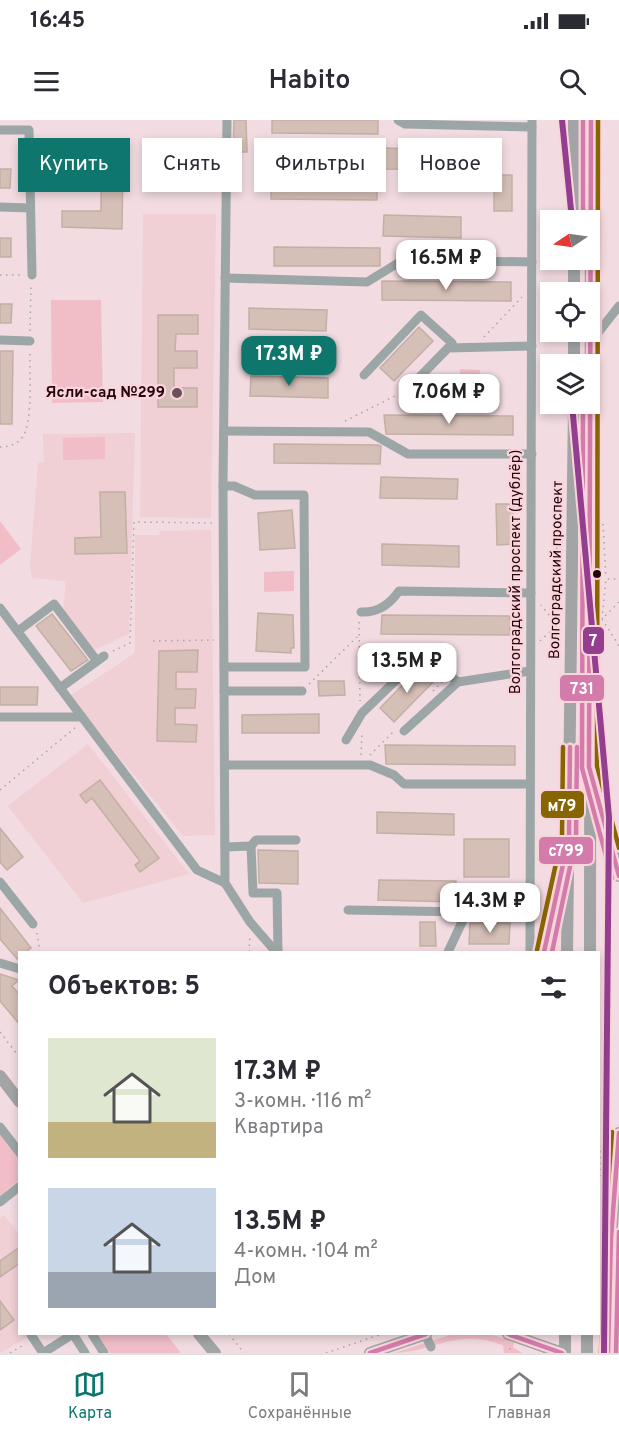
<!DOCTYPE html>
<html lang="ru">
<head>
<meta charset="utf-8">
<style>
  body { margin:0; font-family:Overpass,sans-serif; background:#f2f2f3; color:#2b2b33; height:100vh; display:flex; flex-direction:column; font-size:22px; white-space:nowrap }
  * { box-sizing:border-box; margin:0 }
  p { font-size:20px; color:#7c7c81 }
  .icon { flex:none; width:33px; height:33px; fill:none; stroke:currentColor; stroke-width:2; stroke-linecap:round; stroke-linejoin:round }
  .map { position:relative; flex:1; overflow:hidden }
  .details { position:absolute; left:18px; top:831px; width:582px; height:384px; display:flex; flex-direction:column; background:#fff; border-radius:0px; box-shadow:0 3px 9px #0003 }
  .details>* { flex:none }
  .guide { position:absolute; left:18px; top:18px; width:584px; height:54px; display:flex; gap:12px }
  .needle { width:39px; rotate:257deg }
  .controls { position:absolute; left:540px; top:90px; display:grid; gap:12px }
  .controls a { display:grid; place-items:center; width:60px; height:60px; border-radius:0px; background:#fff; box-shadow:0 3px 9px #0003; font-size:30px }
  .price { position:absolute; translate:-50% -51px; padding:0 14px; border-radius:12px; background:#fff; color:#222; font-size:20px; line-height:39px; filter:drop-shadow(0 2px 3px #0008) }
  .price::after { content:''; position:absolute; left:50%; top:36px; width:18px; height:14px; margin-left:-9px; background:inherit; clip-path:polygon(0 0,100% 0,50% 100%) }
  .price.current { background:#0f766e; color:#fff }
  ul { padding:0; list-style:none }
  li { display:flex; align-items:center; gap:18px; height:150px; padding:0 30px }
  li span { display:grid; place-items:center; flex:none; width:168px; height:120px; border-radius:0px; color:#555 }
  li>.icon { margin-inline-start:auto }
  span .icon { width:72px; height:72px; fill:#fffc; stroke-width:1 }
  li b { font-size:26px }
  h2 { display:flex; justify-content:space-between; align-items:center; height:72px; padding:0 30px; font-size:26px }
  .chip { padding:0 21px; border-radius:0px; background:#fff; box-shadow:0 3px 9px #0003; font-size:21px; line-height:54px }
  .chip.current { background:#0f766e; color:#fff }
  .status { display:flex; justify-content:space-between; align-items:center; height:42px; padding:0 30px; background:#fff; direction:ltr }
  .status svg { height:16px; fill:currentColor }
  header { display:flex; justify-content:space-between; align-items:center; height:78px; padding:0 30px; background:#fff; font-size:27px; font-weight:600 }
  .dock { display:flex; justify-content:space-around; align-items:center; height:84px; border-top:2px solid #e1e1e2; background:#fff; font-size:16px; color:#7c7c81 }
  .dock a { display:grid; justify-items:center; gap:3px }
  .dock .current { color:#0f766e }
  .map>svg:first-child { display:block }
</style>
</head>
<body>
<div class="status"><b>16:45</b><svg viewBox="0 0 49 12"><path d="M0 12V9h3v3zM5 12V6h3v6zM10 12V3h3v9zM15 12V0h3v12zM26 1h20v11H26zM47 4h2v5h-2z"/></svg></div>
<header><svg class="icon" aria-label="menu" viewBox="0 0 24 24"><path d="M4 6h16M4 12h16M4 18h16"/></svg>Habito<svg class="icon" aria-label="search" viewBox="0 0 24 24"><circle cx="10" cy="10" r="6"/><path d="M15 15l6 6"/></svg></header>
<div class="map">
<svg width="619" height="1233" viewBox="0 0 619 1233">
  <rect width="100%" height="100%" fill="#f2dce1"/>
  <g fill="#f0cfd5">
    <polygon points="143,94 216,94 211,398 140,397"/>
    <polygon points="135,313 129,514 94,530 63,491 66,461 32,458 30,446 38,343 44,342 43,314"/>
    <polygon points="211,410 215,715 183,716 70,576 135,533 135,415 159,415 160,411"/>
    <polygon points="88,624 189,754 83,783 8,686"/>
    <polygon points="4,1095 19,1114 20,1214 33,1214 0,1233 0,1098"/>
  </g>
  <g fill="#f1bec8">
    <polygon points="51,180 101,180 103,282 52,283"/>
    <polygon points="460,249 480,250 479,277 459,276"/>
    <polygon points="105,317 105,339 63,340 63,318"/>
    <polygon points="0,401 21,429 0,445"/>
    <polygon points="294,451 294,471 264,472 264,452"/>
    <polygon points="0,1012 20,1037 19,1060 0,1076"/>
    <polygon points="97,1214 166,1214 181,1233 110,1233"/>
    <path d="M453,1214H490L514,1222L513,1227L522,1233H504L503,1225C495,1223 485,1219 476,1219C447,1217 422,1233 394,1233Z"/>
  </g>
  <g fill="#d5bfb6" stroke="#c4afa5" stroke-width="1.5">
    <polygon points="234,0 246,0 247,32 233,32"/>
    <polygon points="272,0 378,0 378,14 272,13"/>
    <polygon points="382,28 460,30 459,50 382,49"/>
    <polygon points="97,44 123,44 122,109 62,107 62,91 101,91 101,61 97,61"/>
    <polygon points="0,49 11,49 10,68 0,68"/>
    <rect x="494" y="55" width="18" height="36"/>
    <polygon points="271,60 377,61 377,80 271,79"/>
    <polygon points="384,95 461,97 461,118 383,116"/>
    <rect x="0" y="118" width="11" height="19"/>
    <polygon points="274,127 380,128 380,146 274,146"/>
    <polygon points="382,161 511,162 511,181 382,180"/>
    <polygon points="0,184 12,184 11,203 0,203"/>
    <polygon points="249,188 327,190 326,211 249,209"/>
    <polygon points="158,195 198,195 198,214 176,214 175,231 197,231 197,248 174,248 174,268 197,268 197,287 158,287"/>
    <polygon points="419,207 433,221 394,261 380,248"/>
    <polygon points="0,231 13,231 12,304 0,304"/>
    <polygon points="251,256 328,258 328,278 250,276"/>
    <polygon points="384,295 513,296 513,315 386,314"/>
    <polygon points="274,324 378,325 381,326 380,344 274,343"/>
    <polygon points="381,357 458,359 457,379 380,378"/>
    <polygon points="100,372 125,372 127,433 75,434 75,418 101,417"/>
    <polygon points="496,384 513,384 513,424 497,425"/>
    <polygon points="292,390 295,428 260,430 258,393"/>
    <polygon points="382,424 459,426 459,447 382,445"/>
    <polygon points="258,493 293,495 294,528 291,528 291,533 256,531"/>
    <polygon points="52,494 88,540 71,551 36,506"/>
    <polygon points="382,495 510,496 510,515 381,514"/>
    <polygon points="198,530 197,552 176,552 176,569 196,569 195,588 175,588 175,604 197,605 196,622 157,621 159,531"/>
    <polygon points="420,547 434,561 394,602 380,588"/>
    <polygon points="318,561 344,561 345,575 319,576"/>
    <polygon points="0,567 38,567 37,585 0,585"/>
    <polygon points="319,594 319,613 242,613 242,595"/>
    <polygon points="385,625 515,626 515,645 386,644"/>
    <polygon points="100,660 159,738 140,752 135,745 140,741 92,678 86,683 80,675"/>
    <polygon points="377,692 454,694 454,715 377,713"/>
    <polygon points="0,708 23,737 7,750 0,742"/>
    <rect x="464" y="719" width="45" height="38"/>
    <polygon points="258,730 298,731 298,764 259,763"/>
    <polygon points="379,760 456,761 455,782 378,780"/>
    <polygon points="0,788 31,828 26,832 20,832 20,842 0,819"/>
    <polygon points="420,802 435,802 436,826 420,826"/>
    <polygon points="470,803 510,803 509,824 469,824"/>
    <polygon points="0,854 19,860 12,866 20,875 20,905 0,881"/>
    <polygon points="20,1127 20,1143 0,1157 0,1141"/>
    <polygon points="0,1181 14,1200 0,1210"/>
  </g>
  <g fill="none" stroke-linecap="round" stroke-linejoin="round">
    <g stroke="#a7a6a8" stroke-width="1.5" stroke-dasharray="1.5 4.5" stroke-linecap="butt">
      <polyline points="0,155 21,155"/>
      <polyline points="30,211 31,165"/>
      <polyline points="484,217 522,177"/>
      <polyline points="345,301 397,275"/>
      <path d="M0,327C7,327 16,325 21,319C34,305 29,251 30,231"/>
      <polyline points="603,404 606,458"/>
      <polyline points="619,482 602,499 619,526"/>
      <polyline points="602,499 606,459 619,459"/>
      <polyline points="359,502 360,581"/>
      <polyline points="153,521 214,520"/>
      <polyline points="540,521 557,505 541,485"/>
      <polyline points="113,531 130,523 134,402 214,403"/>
      <polyline points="556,531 557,411"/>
      <polyline points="309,564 357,517"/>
      <polyline points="433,571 442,562"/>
      <polyline points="361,635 362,612"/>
      <polyline points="370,635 394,611"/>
      <polyline points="0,670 76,607"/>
      <polyline points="37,813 40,832"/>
      <polyline points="249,832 250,815"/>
      <polyline points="0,912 20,938"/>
      <polyline points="598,1060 601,1059 600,1026"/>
      <polyline points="229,1214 244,1233"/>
      <polyline points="510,1228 510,1233"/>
      <polyline points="10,1233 25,1224"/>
      <polyline points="326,1233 382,1214"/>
    </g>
    <g stroke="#9da6a6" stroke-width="9">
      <polyline points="227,0 223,366 225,763 250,802 276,832"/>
      <polyline points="398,0 405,4 532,7"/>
      <polyline points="0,10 29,10 32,155"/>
      <polyline points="0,87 30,88"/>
      <polyline points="225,158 367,162 398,143 409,140 532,142"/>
      <polyline points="0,220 30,221"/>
      <polyline points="593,227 597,214 619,186"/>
      <polyline points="364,255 421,195 452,223 448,228"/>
      <polyline points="406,271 448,228 532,226"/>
      <polyline points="224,311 369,312 408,334 532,334"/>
      <polyline points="223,366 234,366 255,375 304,375 305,547 224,547"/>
      <polyline points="0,488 197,750 225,763"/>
      <path d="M361,492C378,493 390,484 399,471L531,473"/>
      <polyline points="18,511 54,484 97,541"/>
      <polyline points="60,568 104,536"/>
      <polyline points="224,571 302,571"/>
      <polyline points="0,597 82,597"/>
      <polyline points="404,611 458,562 530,551"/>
      <polyline points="346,620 362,593 423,534 458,562"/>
      <polyline points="225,645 370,645 394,655 404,664 529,664"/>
      <polyline points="225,727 251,726"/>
      <polyline points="0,762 33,804"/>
      <polyline points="348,790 467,792"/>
      <polyline points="278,832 277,773 253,773 251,726 256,720 296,720"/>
      <polyline points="448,832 470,785 530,784"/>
      <polyline points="530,832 532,0"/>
      <polyline points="0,843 20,849"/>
      <polyline points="0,1007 20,1033"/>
      <polyline points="0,1082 20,1066"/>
      <polyline points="73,1214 85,1233"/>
      <polyline points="92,1214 104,1233"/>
      <polyline points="425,1214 431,1227"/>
      <polyline points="31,1215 43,1233"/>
      <polyline points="43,1233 73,1214"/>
    </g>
    <g stroke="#a3a4a6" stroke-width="12">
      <polyline points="574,100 574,0"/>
      <polyline points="574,172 574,140"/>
      <polyline points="574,244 574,212"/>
      <polyline points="594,663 619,756"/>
      <polyline points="544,832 563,748"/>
      <polyline points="567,832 574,284"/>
      <polyline points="590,832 591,0"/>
      <polyline points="0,956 20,982"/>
      <polyline points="199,1214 215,1233"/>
      <polyline points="508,1214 562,1233"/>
      <polyline points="370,1233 426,1214"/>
      <polyline points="565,1233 565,1214"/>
      <polyline points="587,1233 587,1214"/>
      <polyline points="608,1233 611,1118 619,1013"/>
    </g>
    <g stroke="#fad4db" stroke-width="9">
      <g id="bus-1">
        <polyline points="591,0 589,647 619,756"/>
        <polyline points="544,832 569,717 570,627"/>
        <polyline points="608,1233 611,1118 619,1013"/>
      </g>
    </g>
    <g stroke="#fad4db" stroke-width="9">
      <g id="bus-2">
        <polyline points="583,100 583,0"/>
        <polyline points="583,284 582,648 612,758"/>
        <polyline points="552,832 576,718 577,627"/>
        <polyline points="616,1233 619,1112"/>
      </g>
    </g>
    <g stroke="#fad4db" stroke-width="9">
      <g id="bus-3">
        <polyline points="598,0 597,646 619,728"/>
        <polyline points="537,830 562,716 563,627"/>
        <polyline points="601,1233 604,1118 612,1012"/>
      </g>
    </g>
    <g stroke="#fad4db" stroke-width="9">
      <g id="bus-4">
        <polyline points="508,1214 562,1233"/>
        <polyline points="370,1233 426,1214"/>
      </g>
    </g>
    <use href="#bus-1" stroke="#d37cab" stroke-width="4.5"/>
    <use href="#bus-2" stroke="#d37cab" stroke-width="4.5"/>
    <use href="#bus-3" stroke="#876503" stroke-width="4.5"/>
    <use href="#bus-4" stroke="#d37cab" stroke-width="4.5"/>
    <g stroke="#fad4db" stroke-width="10">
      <g id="metro-1">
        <polyline points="562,0 572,100"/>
        <polyline points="572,284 609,697 604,1233"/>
      </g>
    </g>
    <use href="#metro-1" stroke="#943e90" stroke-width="6"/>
  </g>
  <circle fill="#6c5058" stroke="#fad4db" stroke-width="2" cx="177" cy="273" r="6"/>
  <circle fill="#24050e" stroke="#fad4db" stroke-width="2" cx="597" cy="454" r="5"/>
  <g text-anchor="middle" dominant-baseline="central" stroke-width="4.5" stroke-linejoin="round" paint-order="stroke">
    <g font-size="15" font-weight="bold" fill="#24050e" stroke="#fad4db" text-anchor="end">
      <text x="165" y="273">Ясли-сад №299</text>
    </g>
    <g font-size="15" fill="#24050e" stroke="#fad4db">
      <text transform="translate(557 450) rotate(-89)">Волгоградский проспект</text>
      <text transform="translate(516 452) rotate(-90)">Волгоградский проспект (дублёр)</text>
    </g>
  </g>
  <g stroke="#fad4db" stroke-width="2">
    <rect x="582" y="506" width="23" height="29" rx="6" fill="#943e90"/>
    <rect x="559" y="554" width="46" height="28" rx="6" fill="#d37cab"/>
    <rect x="540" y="670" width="45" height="29" rx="6" fill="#876503"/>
    <rect x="538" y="716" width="56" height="29" rx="6" fill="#d37cab"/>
  </g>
  <g font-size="16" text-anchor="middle" font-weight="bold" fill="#fff">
    <text x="593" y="526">7</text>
    <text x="582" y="574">731</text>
    <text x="562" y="691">м79</text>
    <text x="566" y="736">с799</text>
  </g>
</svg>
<div class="controls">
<a><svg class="needle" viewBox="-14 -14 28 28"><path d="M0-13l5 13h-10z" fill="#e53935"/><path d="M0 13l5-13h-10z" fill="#7c7c81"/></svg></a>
<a><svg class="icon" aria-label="locate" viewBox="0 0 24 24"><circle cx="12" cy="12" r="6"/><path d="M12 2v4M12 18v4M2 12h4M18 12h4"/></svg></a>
<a><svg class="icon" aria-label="layers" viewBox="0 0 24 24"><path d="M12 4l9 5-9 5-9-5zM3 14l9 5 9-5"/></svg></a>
</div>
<b class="price" style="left:446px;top:171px">16.5M ₽</b>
<b class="price current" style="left:289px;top:267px">17.3M ₽</b>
<b class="price" style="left:449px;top:305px">7.06M ₽</b>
<b class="price" style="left:407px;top:574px">13.5M ₽</b>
<b class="price" style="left:490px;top:814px">14.3M ₽</b>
<div class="guide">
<a class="chip current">Купить</a>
<a class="chip">Снять</a>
<a class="chip">Фильтры</a>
<a class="chip">Новое</a>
</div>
<section class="details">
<h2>Объектов: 5<svg class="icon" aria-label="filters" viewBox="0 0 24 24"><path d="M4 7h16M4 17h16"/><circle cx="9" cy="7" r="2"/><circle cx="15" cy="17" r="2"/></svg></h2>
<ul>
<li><span style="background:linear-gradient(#dfe7d0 70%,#c2b280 0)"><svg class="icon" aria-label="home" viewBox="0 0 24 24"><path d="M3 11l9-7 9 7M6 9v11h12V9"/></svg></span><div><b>17.3M ₽</b><p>3-комн. · 116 m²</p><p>Квартира</p></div></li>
<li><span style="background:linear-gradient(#c9d6e8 70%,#9aa5b1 0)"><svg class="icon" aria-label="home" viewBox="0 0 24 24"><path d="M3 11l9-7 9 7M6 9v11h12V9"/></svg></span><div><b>13.5M ₽</b><p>4-комн. · 104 m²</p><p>Дом</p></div></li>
</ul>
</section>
</div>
<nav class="dock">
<a class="current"><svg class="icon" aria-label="map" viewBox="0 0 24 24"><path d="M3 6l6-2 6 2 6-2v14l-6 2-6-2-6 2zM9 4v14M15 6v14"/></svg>Карта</a>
<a><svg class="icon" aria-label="saved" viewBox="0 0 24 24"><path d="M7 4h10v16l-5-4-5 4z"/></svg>Сохранённые</a>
<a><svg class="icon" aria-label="home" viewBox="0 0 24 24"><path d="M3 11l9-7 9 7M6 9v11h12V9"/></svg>Главная</a>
</nav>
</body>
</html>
